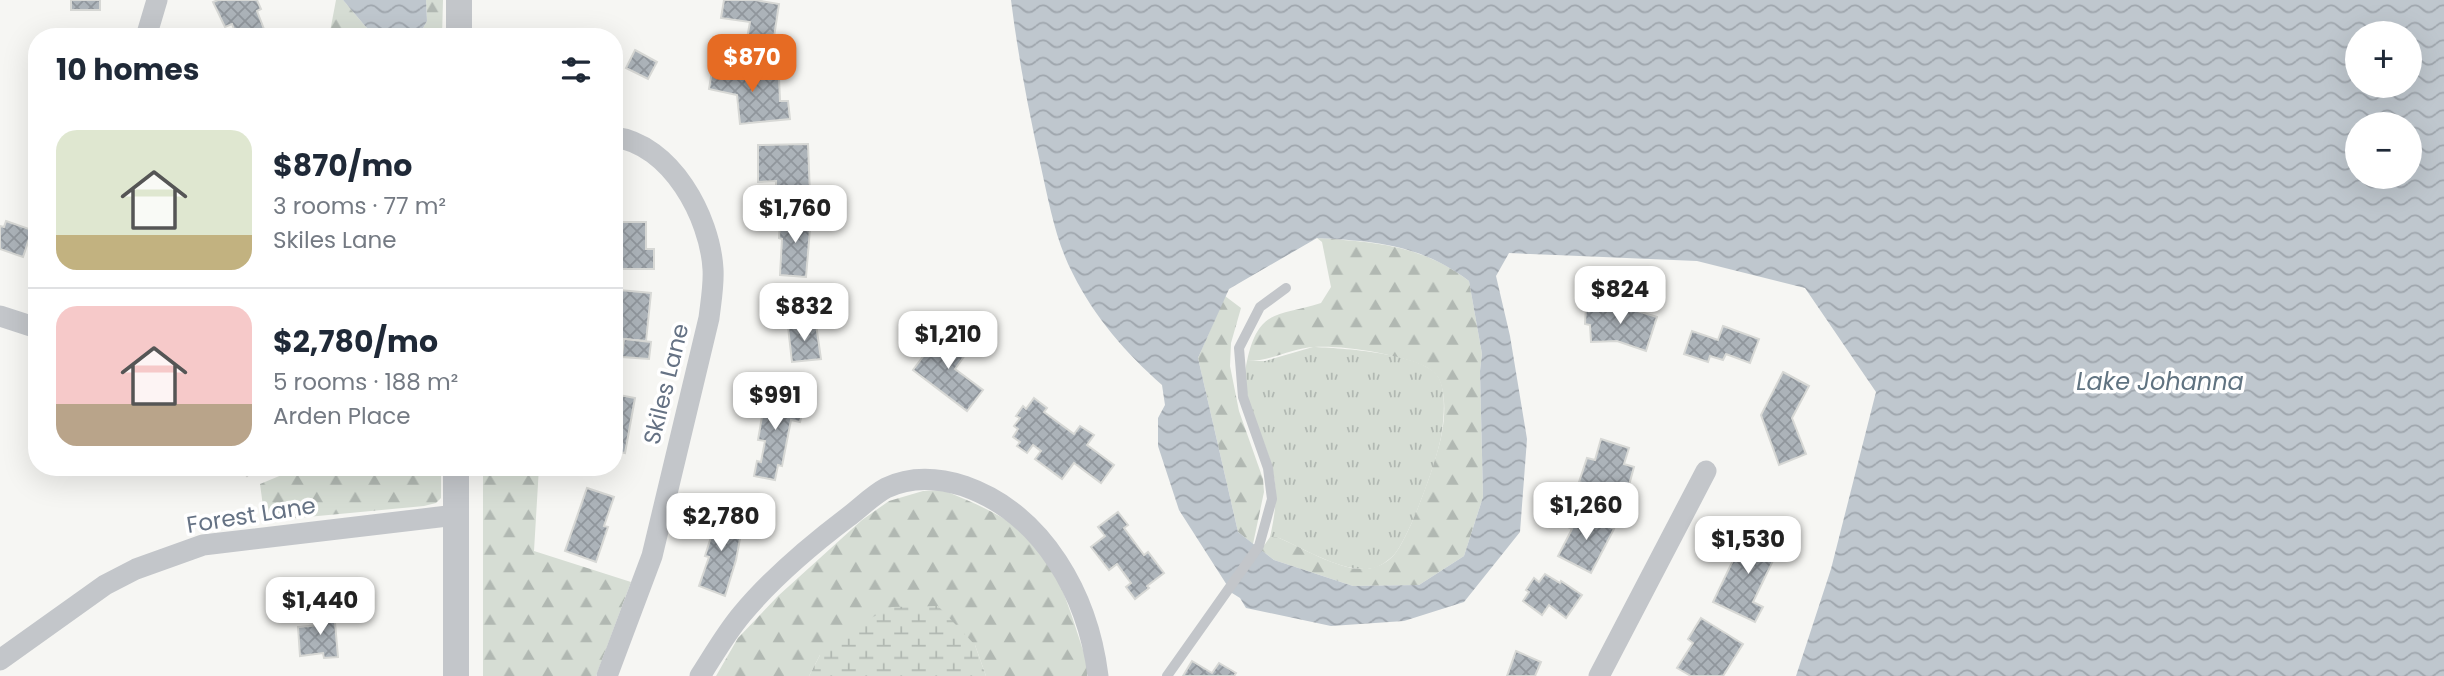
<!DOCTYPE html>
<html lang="en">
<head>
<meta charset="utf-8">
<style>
  body { margin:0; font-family:Poppins,sans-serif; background:#f2f2f3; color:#1f2937; height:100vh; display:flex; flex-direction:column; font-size:26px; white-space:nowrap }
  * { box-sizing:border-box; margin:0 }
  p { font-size:23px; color:#747a83 }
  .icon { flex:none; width:38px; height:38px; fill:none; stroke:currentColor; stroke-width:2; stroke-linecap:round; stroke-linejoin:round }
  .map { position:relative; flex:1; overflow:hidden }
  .side { position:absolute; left:28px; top:28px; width:595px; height:448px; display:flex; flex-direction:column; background:#fff; border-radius:28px; box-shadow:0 7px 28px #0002 }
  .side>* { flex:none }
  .fabs { position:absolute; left:2345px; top:21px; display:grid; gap:14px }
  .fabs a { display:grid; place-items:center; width:77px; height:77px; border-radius:50%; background:#fff; box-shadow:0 7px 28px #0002; font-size:35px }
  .price { position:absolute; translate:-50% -60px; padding:0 16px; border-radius:14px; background:#fff; color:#222; font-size:23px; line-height:46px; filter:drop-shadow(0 2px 4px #0008) }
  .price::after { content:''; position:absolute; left:50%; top:42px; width:21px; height:16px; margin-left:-10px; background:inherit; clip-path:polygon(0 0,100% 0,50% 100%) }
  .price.active { background:#e66b23; color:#fff }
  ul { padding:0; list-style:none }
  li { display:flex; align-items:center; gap:21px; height:175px; padding:0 28px }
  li+li { border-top:2px solid #e0e1e3 }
  li span { display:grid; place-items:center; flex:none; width:196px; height:140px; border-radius:21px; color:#555 }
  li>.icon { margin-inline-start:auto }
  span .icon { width:84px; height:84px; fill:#fffc; stroke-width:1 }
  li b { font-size:30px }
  h2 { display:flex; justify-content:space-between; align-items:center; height:84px; padding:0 28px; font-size:30px }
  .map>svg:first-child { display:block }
</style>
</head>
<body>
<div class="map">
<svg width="2444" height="676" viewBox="0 0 2444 676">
  <defs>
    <pattern id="grass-tufts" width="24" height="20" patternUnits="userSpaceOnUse" patternTransform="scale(1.75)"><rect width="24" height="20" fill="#d6ddd4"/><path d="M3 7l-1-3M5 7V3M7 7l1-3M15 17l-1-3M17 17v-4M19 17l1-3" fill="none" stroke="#b1b8b2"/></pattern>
    <pattern id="forest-firs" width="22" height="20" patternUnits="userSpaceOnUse" patternTransform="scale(1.75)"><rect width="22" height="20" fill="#d6ddd4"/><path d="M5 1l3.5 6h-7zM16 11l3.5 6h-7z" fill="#b1b8b2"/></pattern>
    <pattern id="wetland-marsh" width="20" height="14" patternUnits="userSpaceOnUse" patternTransform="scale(1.75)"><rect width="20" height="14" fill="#d6ddd4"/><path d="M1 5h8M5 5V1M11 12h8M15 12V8" fill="none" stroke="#b1b8b2"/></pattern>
    <pattern id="water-waves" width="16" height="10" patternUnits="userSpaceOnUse" patternTransform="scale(1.75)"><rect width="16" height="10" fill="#bfc7ce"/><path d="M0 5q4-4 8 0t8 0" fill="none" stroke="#9fa6ad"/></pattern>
    <pattern id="building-cross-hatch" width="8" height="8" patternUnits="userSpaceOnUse" patternTransform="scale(1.75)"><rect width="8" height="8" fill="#acb3b9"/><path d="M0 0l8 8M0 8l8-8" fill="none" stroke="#90969c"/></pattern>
  </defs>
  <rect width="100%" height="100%" fill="#f6f6f3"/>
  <path fill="url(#grass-tufts)" d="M1313,347C1340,348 1426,353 1439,378C1446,392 1444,416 1442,431C1439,457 1410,536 1394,555C1390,559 1382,565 1377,567C1349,577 1303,548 1277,537H1270C1275,515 1278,494 1273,472C1266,436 1238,398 1247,361H1265Z"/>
  <g fill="url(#forest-firs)">
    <polygon points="336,0 343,0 366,27 380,37 329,37"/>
    <polygon points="426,0 443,0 442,37 418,37 427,21"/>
    <path d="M1317,238C1375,242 1422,245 1469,281L1482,354L1480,371L1483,497L1464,556L1419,585L1353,586L1274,560L1261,550L1270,537H1277C1301,547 1340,571 1366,569C1376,568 1387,563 1394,555C1410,536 1438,458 1442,432C1445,417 1446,394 1439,379C1437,374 1429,368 1424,366C1399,354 1342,345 1314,347C1291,348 1272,361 1247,361C1259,307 1278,317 1321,303L1331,287L1322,242Z"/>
    <polygon points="1225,296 1241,308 1231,343 1230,366 1239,411 1263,479 1264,492 1253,544 1238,532 1198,358"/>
    <polygon points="301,467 441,467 441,498 436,503 424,506 265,521 260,484"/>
    <polygon points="483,467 539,467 534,551 631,582 596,676 483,676"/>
    <path d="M943,490C976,504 1013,518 1037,546C1062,574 1074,626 1087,661V676H986L975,645L820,655L809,676H716L738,638L778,596L862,520L889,501L923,491Z"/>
  </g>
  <polygon fill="url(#wetland-marsh)" points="938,606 975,645 986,676 809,676 820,655 839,635 892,607"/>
  <g fill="url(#water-waves)" fill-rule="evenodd">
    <polygon points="343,0 426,0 427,21 418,37 380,37 366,27"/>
    <path d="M1011,0H2444V676H1796L1831,569L1876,392L1805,288L1697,261L1509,253L1496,276L1510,336L1527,439L1520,532L1464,602L1404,621L1331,626L1246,608L1240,598L1232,593L1179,510L1158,446V418L1165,405L1162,385C1126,353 1095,318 1073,274C1056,242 1049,203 1041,167C1029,112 1018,57 1011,0ZM2357,33H2410V86H2357ZM2357,124H2410V177H2357ZM1317,238C1375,241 1422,245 1469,281L1482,354L1480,371L1483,497L1464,556L1419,585L1353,586L1274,560L1238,532L1198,358L1229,289Z"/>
  </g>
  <g fill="url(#building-cross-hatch)" stroke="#d7d8d5" stroke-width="2">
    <rect x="71" y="0" width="29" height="10"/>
    <polygon points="218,0 257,0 261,9 257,11 267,37 233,37 235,32 232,24 225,27 213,2"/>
    <polygon points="724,0 755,0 779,4 774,37 785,39 781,61 744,55 750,22 721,18"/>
    <polygon points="635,50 657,62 648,79 626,68"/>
    <polygon points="713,65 779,78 780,101 788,101 790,119 740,124 737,95 709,89"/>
    <polygon points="808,144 810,195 776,195 776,181 758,182 758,145"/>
    <polygon points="784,215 811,217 806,277 780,275 782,239 779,238 780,221 783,222"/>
    <polygon points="6,221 32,230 23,257 0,249 0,226 4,227"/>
    <polygon points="621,222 646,222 646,249 654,249 654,269 621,269"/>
    <polygon points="619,290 651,293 646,341 614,338"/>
    <polygon points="816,294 816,317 775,318 775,295"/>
    <polygon points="1586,306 1621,306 1657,317 1646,351 1617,341 1591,342 1590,325 1585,324"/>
    <polygon points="816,324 821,359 792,362 788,327"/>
    <polygon points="1723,326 1759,339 1750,363 1726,354 1723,360 1710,356 1708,362 1684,354 1692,331 1718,340"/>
    <polygon points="942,331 968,351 955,369 983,390 967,411 913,370"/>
    <polygon points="624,339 651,342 649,359 622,357"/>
    <polygon points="1783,372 1809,386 1792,418 1806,454 1779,465 1761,415"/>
    <polygon points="760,393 794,399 792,408 803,410 800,422 791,420 782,466 778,465 775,480 754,476 757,461 761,462 765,441 758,440 763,411 756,410"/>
    <polygon points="614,394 635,398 625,453 614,451"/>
    <polygon points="1034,398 1047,408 1044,412 1074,434 1080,426 1094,435 1087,445 1114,465 1101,483 1074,463 1062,479 1035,459 1041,451 1033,445 1027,453 1017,446 1020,442 1013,437 1018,429 1014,426 1020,418 1016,416 1023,406 1026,409"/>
    <polygon points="1601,439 1629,448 1624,464 1634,467 1629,485 1623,484 1617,500 1592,493 1594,487 1579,482 1587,458 1595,460"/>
    <polygon points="238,467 257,467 247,476"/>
    <polygon points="587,488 614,497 604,526 608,527 596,562 565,551"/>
    <polygon points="1118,512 1128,525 1124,528 1144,555 1148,552 1164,573 1147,586 1149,588 1135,599 1126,587 1131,583 1117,564 1109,570 1091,547 1105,536 1098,527"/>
    <polygon points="1582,512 1614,529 1591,573 1558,556 1572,529 1568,527 1574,517 1578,520"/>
    <polygon points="714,513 743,523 736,560 725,596 699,586 709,557 705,556 711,537 706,535"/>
    <polygon points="1759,528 1783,540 1753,602 1763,607 1755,622 1713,602 1737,552 1746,556"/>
    <polygon points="1545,574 1560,583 1561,581 1582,595 1566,618 1549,605 1542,615 1523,601 1529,592 1526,590 1534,578 1539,582"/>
    <polygon points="334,611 338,657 324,658 323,653 300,656 298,627 320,625 318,613"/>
    <polygon points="1701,618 1743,644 1723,676 1691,676 1677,668 1693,643 1688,639"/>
    <polygon points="1516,651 1541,662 1535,676 1507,676"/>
    <polygon points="1192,661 1212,673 1219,663 1236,673 1234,676 1183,676"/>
  </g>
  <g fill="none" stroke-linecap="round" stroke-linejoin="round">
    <polyline stroke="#c3c6ca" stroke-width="10" points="1167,676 1259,546 1272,499 1268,468 1243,397 1239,348 1260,307 1286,288"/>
    <g stroke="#c3c6ca" stroke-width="21">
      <polyline points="146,37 157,0"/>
      <polyline points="0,316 37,328"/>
      <polyline points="0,660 105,585 136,569 203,545 456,515"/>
      <path d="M607,676L652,556L709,318C711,301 714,285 713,269C710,217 671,144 614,137"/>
      <path d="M700,676C713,656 726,633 742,614C772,578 811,545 848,517C860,508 873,495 886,488C911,476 939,478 964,486C1044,514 1088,596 1098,676"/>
      <polyline points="1599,676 1706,471"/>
    </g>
    <g stroke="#c3c6ca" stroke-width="26">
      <polyline points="459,37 459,0"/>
      <polyline points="456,676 456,467"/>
    </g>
  </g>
  <g text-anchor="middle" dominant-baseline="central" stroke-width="7" stroke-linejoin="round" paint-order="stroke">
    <g font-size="23" fill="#657284" stroke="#fff">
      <text transform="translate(666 384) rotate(-76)">Skiles Lane</text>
      <text transform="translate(251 515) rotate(-9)">Forest Lane</text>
    </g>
    <g font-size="24" font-style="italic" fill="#607381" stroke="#fff">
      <text x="2160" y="381">Lake Johanna</text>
    </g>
  </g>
</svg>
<div class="fabs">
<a>+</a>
<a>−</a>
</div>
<b class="price active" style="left:752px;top:94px">$870</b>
<b class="price" style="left:795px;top:245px">$1,760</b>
<b class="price" style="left:1620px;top:326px">$824</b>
<b class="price" style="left:804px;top:343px">$832</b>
<b class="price" style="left:948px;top:371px">$1,210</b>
<b class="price" style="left:775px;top:432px">$991</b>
<b class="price" style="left:1586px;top:542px">$1,260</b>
<b class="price" style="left:721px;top:553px">$2,780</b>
<b class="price" style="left:1748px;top:576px">$1,530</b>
<b class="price" style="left:320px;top:637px">$1,440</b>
<section class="side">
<h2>10 homes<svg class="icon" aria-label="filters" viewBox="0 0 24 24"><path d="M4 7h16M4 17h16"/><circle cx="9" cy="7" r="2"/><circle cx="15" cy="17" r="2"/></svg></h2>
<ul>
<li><span style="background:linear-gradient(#dfe7d0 75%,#c2b280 0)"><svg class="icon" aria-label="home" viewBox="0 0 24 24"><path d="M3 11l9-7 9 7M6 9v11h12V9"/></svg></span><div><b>$870/mo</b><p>3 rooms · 77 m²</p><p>Skiles Lane</p></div></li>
<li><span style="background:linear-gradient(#f6c9c9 70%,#b9a48a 0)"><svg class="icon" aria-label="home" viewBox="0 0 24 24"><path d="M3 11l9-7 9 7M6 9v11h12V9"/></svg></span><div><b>$2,780/mo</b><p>5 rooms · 188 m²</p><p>Arden Place</p></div></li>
</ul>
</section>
</div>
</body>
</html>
